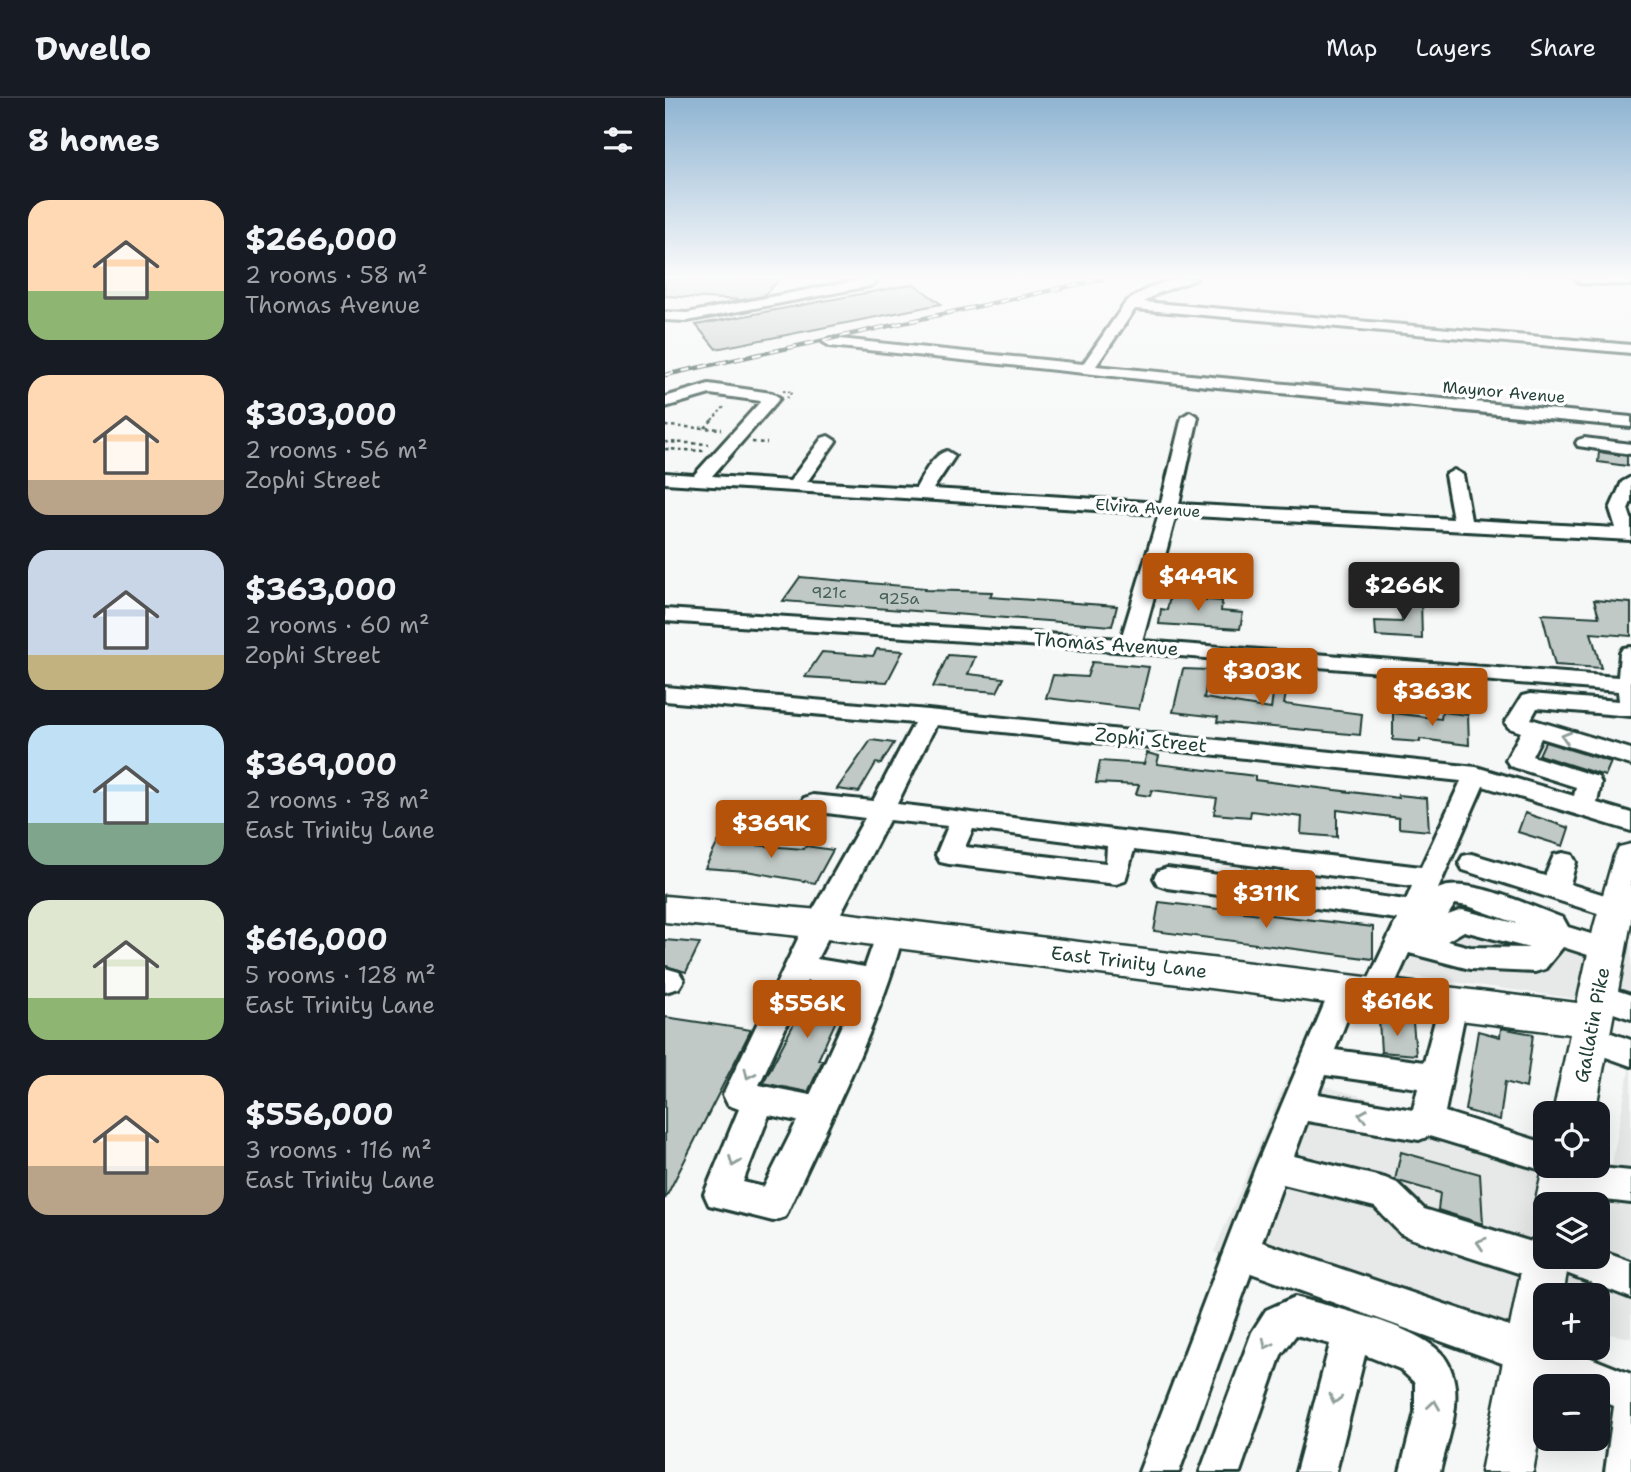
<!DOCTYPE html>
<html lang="en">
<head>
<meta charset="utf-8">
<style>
  body { margin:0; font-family:"Shantell Sans",sans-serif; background:#20242c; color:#f1f3f6; height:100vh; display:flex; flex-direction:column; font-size:26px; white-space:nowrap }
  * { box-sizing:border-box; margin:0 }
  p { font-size:23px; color:#9ea1a6 }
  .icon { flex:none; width:38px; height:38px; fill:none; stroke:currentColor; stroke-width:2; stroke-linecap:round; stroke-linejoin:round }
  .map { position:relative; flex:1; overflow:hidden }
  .sheet { display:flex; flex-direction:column; background:#171b24; width:665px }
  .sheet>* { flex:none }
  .controls { position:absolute; left:868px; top:1003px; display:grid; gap:14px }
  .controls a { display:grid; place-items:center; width:77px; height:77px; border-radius:14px; background:#171b24; box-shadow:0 7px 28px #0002; font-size:35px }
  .price { position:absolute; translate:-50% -60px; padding:0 16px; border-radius:7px; background:#b45309; color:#fff; font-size:23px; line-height:46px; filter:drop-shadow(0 2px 4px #0008) }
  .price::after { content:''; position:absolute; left:50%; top:42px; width:21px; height:16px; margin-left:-10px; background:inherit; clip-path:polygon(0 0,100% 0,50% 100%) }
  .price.selected { background:#222; color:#fff }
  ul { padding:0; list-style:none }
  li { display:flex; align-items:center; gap:21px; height:175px; padding:0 28px }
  li span { display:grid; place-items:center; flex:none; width:196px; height:140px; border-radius:21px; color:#555 }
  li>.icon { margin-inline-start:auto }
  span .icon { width:84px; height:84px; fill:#fffc; stroke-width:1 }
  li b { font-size:30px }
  h2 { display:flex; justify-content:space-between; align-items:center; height:84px; padding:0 28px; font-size:30px }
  header { display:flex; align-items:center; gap:42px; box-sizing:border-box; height:98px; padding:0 35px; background:#171b24; border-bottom:2px solid #363941 }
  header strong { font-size:33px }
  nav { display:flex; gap:38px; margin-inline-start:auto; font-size:24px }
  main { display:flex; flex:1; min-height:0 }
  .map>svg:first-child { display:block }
</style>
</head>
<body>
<header>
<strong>Dwello</strong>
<nav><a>Map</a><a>Layers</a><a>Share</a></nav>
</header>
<main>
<section class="sheet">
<h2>8 homes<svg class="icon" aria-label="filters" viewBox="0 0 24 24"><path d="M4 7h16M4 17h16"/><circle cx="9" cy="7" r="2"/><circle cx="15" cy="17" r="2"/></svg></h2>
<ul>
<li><span style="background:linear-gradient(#ffd9b3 65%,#8fb573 0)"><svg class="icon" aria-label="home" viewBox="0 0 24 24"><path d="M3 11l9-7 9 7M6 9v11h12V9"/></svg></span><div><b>$266,000</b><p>2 rooms · 58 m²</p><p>Thomas Avenue</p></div></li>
<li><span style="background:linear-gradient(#ffd9b3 75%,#b9a48a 0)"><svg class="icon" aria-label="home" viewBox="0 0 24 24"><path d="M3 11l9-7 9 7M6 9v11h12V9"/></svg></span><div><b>$303,000</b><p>2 rooms · 56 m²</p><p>Zophi Street</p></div></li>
<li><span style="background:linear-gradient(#c9d6e8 75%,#c2b280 0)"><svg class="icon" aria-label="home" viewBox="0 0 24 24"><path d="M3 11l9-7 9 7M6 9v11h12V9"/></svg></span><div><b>$363,000</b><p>2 rooms · 60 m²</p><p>Zophi Street</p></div></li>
<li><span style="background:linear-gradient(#bfe0f5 70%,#7fa58c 0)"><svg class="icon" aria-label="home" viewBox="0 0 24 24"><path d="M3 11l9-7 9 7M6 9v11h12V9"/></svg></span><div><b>$369,000</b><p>2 rooms · 78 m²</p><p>East Trinity Lane</p></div></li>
<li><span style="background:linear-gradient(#dfe7d0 70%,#8fb573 0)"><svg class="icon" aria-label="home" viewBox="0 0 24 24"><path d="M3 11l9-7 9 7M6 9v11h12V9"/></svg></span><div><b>$616,000</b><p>5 rooms · 128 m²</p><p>East Trinity Lane</p></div></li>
<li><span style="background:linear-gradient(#ffd9b3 65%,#b9a48a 0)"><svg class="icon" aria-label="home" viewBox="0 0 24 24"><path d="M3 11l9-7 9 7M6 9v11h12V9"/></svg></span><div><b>$556,000</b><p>3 rooms · 116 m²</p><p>East Trinity Lane</p></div></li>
</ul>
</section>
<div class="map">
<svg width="966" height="1374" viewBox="0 0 966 1374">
  <rect width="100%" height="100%" fill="#f6f7f7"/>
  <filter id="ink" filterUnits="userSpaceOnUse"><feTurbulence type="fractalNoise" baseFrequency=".0143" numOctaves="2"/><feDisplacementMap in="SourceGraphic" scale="14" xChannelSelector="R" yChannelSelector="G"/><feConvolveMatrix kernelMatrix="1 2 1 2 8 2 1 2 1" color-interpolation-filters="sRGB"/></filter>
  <g filter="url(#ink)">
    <g fill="#e6e9e8" fill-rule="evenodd">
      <polygon points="774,780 966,848 966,908 730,876"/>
      <path d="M966,961V1240L933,1234V1197H880V1238L823,1250L549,1154L623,978L880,1049V1068H933V1063L947,1067ZM880,1106H933V1158H880Z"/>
    </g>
    <g fill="#c0c9c6" stroke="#1f3d34" stroke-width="2">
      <polygon points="0,181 115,181 98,198 77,202 0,198"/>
      <polygon points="249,186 276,206 51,251 31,227"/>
      <polygon points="934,354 962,358 962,368 933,364"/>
      <polygon points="135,479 261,490 260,492 327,494 325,499 452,508 447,528 118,503"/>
      <polygon points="506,494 529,496 528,501 557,503 556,513 578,515 575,531 494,526 496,511 502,512"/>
      <polygon points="736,499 756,500 757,541 711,538 710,523 737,524"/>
      <polygon points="929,502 966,505 966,538 926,535 936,570 890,567 877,516 934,519"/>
      <polygon points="212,551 238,553 222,584 140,579 157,554 208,558"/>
      <polygon points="283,557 310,559 303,576 339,580 332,594 268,589"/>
      <polygon points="427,564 484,569 474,611 381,600 388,577 422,579"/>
      <polygon points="518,571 544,572 539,600 606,611 611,574 625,575 619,606 697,616 695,637 552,624 553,619 508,614"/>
      <polygon points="777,614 803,617 804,647 755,641 755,644 728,642 728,615 776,621"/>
      <polygon points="206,642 229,645 216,666 211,665 194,694 172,691"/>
      <polygon points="880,644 946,664 940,678 874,657"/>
      <polygon points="482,655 494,658 492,666 590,678 590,682 734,700 733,697 762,700 764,733 734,730 734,720 672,712 672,739 636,736 637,719 586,713 585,719 549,716 552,700 487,692 485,698 471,696 474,687 431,685 435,663 479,666"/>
      <polygon points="860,715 904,730 898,748 853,734"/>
      <polygon points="53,744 139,751 141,748 168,752 150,785 81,773 40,770"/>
      <polygon points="494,804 708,829 708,861 489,833"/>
      <polygon points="0,842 35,845 21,874 0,868"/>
      <polygon points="149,887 185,892 153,962 158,962 143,994 98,985"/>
      <polygon points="0,919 86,932 0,1101"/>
      <polygon points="714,922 748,925 751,957 716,954"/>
      <polygon points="836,930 868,936 861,990 840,984 835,1022 800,1012 813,933 835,939"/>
      <polygon points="736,1054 815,1076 818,1126 773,1112 775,1095 730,1082"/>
    </g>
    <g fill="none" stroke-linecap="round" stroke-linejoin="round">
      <g stroke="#1f3d34" stroke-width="6">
        <g id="minor">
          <polygon points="199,181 209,181 211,184 205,188 22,223 0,222 0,214 22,215"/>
          <polygon points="511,181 532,181 493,195 479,204 966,247 966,255 470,211 431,268 966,319 966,329 542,288 165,248 158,244 165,240 418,266 461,204 485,189"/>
          <polygon points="910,181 966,181 966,187 916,185"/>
          <path d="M44,286L107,295L115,300L47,378L125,383L157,340L163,338L171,343L142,384L251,390C258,378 267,357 282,353L290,358L268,391L496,405L517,319L525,314L533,319L514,406L788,421L780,377L789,372L798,377L806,422L951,430L945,411L957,384L966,379V404L963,411L966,420V442L511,417L477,543L953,579L955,555L958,550L966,549V618L872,610L866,621L966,651V667L876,640L867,658L933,679L936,685L932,705L966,715V733L818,688L773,791C802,777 867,809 898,820L903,829L952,844L956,852L952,860L942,863L898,849L880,871L870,874L805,871L744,855L722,903L712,907L702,903L697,895L732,821L502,790L493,787L489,780L493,773L502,770L741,802L747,788L469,752L460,783L451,786L284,766L275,764L271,757L283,728L224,722L152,861L200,869L215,826L225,823L235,826L239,834C212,934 163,1025 120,1119L108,1123L44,1107L39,1096L74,1011L63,1007L58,997L140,826L200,720L139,712L136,706L139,700L148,697L208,703L249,625L0,603V589L263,612L811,669L909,698L911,689L845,668L841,662L856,634L844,630L840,625L857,598L865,596L954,603L953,593L465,554L0,523V511L456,541L494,416L0,385V375L29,377L96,303L45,296L0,309V299ZM271,627L796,683L756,769L232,706ZM308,731L442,748L441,765L300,749ZM790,806L803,808L854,826L797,812L783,817ZM799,833L864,850L805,849L782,843ZM142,883L193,891L145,997L94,987ZM104,1017L132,1023L99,1089L78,1084Z"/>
          <polygon points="919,340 966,346 966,356 913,348 911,345 913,342"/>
          <polygon points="898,755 907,757 911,764 905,786 962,804 966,811 962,818 952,821 942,818 798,772 794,765 798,758 807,756 880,778 889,757"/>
          <polygon points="0,870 14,874 19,882 14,890 0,894"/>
          <path d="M679,879L689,883L694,891L670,952L759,964L777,896L787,893L797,896L802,905L780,1014L880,1045V1068H916L966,1073V1105L897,1097L885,1092L880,1081L883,1074L764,1038L754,1042L642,1023L629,1058L720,1080L732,1085L759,1111L880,1148V1158H933V1152L966,1164V1200L896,1173L894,1178L881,1184L748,1141L736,1136L710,1109L618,1086L597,1144L865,1235L880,1241V1250H901L966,1276V1374H940L949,1308L933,1301V1288H901L586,1175L514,1374H474L591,1068L669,883ZM660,977L753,990L748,1012L653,996Z"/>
          <polygon points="932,886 966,897 966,921 922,906 917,898 922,890"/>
          <polygon points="924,927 966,942 966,968 913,949 909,940 913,931"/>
          <path d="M630,1199C667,1209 750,1227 776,1255C784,1263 789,1278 790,1289C793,1318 781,1347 775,1374H735L750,1314V1285L735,1271L700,1257L671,1374H631L665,1246L631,1237L616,1257L575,1374H535L587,1234L601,1212Z"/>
        </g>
      </g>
      <g stroke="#1f3d34" stroke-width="5">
        <g id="major">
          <polygon points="966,746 966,824 930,1015 888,1015 905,936 154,840 0,824 0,798 154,812 912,905 929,828 949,758 954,749"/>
          <polygon points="880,1062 880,1068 921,1068 914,1106 880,1106 880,1122 876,1121 870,1106"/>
          <polygon points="880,1136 880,1158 905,1158 898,1197 880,1197 880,1250 889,1250 883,1288 880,1288 880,1304 868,1374 816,1374 859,1158 866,1142"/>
        </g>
      </g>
      <g stroke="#1f3d34" stroke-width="2" stroke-dasharray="2.5 2.5" stroke-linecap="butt">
        <polyline points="118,293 127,294 122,300"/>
        <polyline points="47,322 60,308"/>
      </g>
      <g stroke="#1f3d34" stroke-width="2.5" stroke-dasharray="3.5 3.5" stroke-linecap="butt">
        <polyline points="0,328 57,331"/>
        <polyline points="40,330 48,321"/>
        <polyline points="0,344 44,346"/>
        <polyline points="87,344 102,345"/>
        <polyline points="0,351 40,353"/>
      </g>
      <use href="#minor" fill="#fff" fill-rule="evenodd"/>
      <use href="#major" fill="#fff" fill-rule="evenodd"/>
      <g stroke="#1f3d34" stroke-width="4.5">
        <polyline id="rail" points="0,277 438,181"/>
      </g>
      <use href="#rail" stroke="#fff" stroke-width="2.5" stroke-dasharray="9" stroke-linecap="butt"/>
    </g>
    <defs><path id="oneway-chevron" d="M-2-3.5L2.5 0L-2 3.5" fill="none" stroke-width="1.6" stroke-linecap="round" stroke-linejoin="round" transform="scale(1.75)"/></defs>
    <g stroke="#8f9e9a">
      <use href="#oneway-chevron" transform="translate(901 639) rotate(-164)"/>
      <use href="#oneway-chevron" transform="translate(84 976) rotate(115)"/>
      <use href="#oneway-chevron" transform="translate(698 1017) rotate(-171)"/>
      <use href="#oneway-chevron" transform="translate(69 1064) rotate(112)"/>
      <use href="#oneway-chevron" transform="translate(816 1145) rotate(-162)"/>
      <use href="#oneway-chevron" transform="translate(602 1246) rotate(117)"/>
      <use href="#oneway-chevron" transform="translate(670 1301) rotate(104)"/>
      <use href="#oneway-chevron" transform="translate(769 1307) rotate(-82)"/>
    </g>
  </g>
  <linearGradient id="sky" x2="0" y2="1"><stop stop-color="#8fb4d2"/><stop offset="0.48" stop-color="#fbfbfb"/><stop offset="1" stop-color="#fbfbfb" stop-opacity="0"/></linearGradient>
  <rect width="966" height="374" fill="url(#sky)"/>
  <g text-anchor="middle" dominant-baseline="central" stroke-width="7" stroke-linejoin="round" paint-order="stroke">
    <g font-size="16" fill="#1f3d34" stroke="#fff">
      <text transform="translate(839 294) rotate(5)">Maynor Avenue</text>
      <text transform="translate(483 410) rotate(4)">Elvira Avenue</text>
    </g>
    <g font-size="16" fill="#476058">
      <text x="164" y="494">921c</text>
      <text x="234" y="500">925a</text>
    </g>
    <g font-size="19" fill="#1f3d34" stroke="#fff">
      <text transform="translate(441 546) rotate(4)">Thomas Avenue</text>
      <text transform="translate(486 642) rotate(6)">Zophi Street</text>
      <text transform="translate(464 864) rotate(7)">East Trinity Lane</text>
      <text transform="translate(927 927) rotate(-79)">Gallatin Pike</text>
    </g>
  </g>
</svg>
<div class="controls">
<a><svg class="icon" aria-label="locate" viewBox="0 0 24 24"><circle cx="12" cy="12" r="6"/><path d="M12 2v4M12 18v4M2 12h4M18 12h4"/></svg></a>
<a><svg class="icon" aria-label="layers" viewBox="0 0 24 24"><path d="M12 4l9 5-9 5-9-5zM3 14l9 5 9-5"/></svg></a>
<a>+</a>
<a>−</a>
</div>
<b class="price" style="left:533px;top:515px">$449K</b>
<b class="price selected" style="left:739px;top:524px">$266K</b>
<b class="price" style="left:597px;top:610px">$303K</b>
<b class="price" style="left:767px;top:630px">$363K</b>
<b class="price" style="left:106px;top:762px">$369K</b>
<b class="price" style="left:601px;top:832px">$311K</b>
<b class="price" style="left:732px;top:940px">$616K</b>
<b class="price" style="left:142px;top:942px">$556K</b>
</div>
</main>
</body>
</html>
